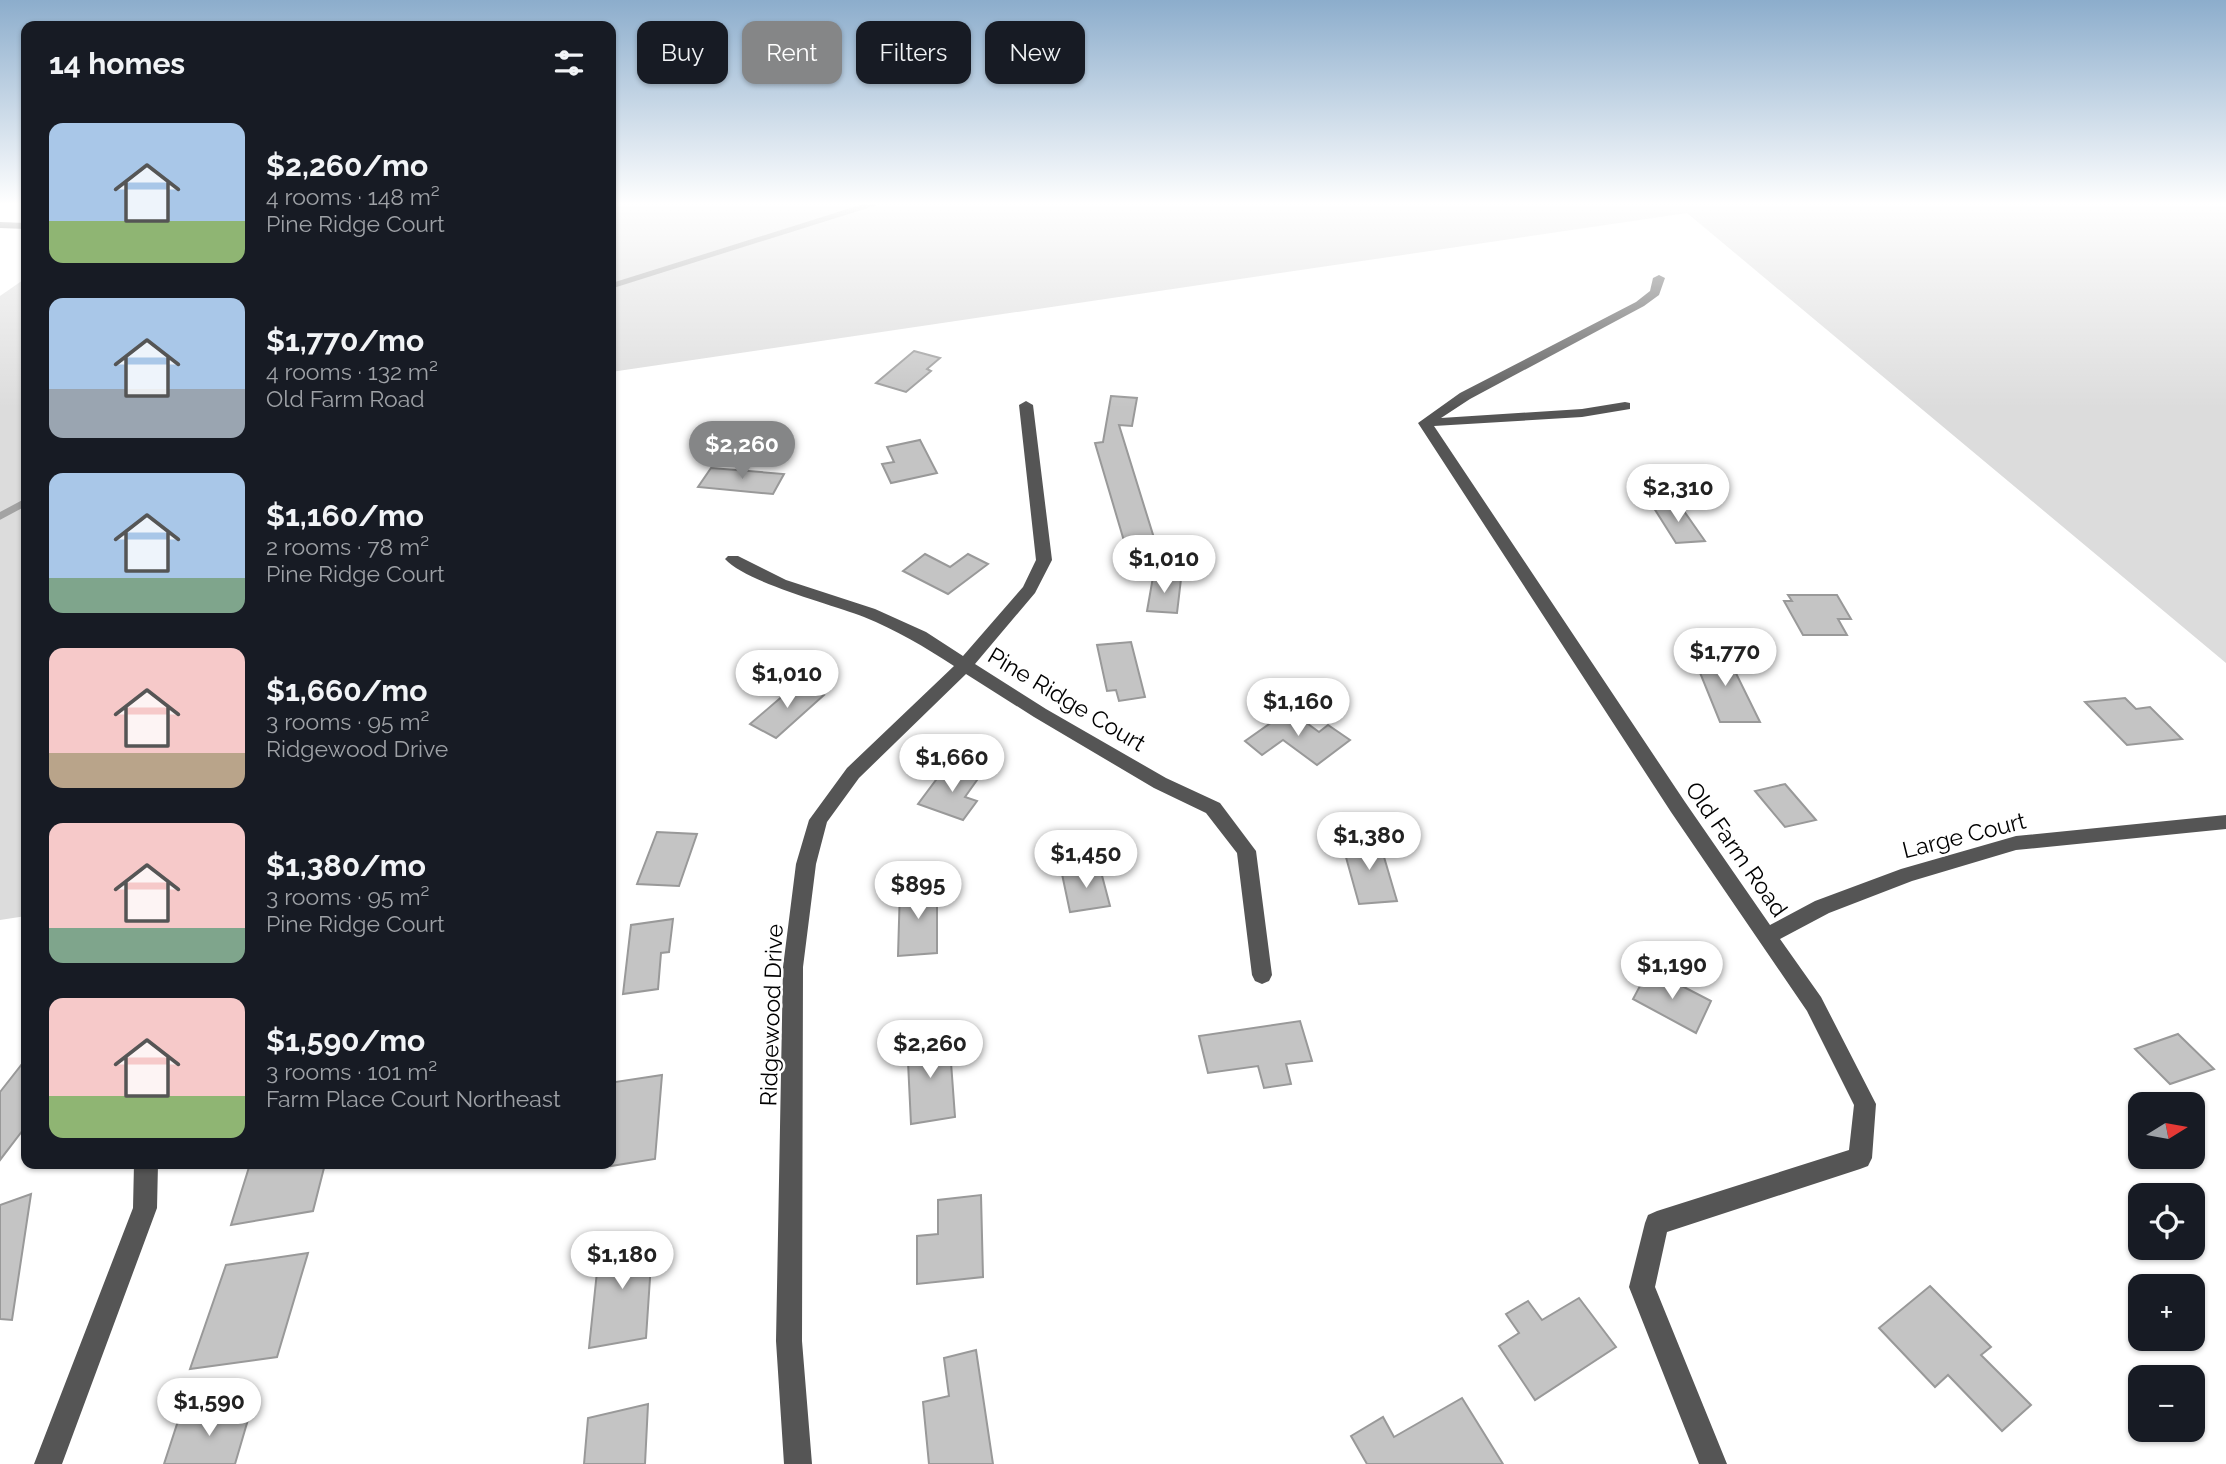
<!DOCTYPE html>
<html lang="en">
<head>
<meta charset="utf-8">
<style>
  body { margin:0; font-family:Raleway,sans-serif; background:#242831; color:#f1f3f6; height:100vh; display:flex; flex-direction:column; font-size:26px; white-space:nowrap }
  * { box-sizing:border-box; margin:0 }
  p { font-size:23px; color:#9ea1a6 }
  .icon { flex:none; width:38px; height:38px; fill:none; stroke:currentColor; stroke-width:2; stroke-linecap:round; stroke-linejoin:round }
  .map { position:relative; flex:1; overflow:hidden }
  .drawer { position:absolute; left:21px; top:21px; width:595px; height:1148px; display:flex; flex-direction:column; background:#171b24; border-radius:14px; box-shadow:0 2px 5px #0004 }
  .drawer>* { flex:none }
  .top-card { position:absolute; left:637px; top:21px; width:665px; height:63px; display:flex; gap:14px }
  .needle { width:46px; rotate:79deg }
  .buttons { position:absolute; left:2128px; top:1092px; display:grid; gap:14px }
  .buttons a { display:grid; place-items:center; width:77px; height:77px; border-radius:14px; background:#171b24; box-shadow:0 2px 5px #0004; font-size:35px }
  .price { position:absolute; translate:-50% -60px; padding:0 16px; border-radius:24px; background:#fff; color:#222; font-size:23px; line-height:46px; filter:drop-shadow(0 2px 4px #0008) }
  .price::after { content:''; position:absolute; left:50%; top:42px; width:21px; height:16px; margin-left:-10px; background:inherit; clip-path:polygon(0 0,100% 0,50% 100%) }
  .price.on { background:#858687; color:#fff }
  ul { padding:0; list-style:none }
  li { display:flex; align-items:center; gap:21px; height:175px; padding:0 28px }
  li span { display:grid; place-items:center; flex:none; width:196px; height:140px; border-radius:14px; color:#555 }
  li>.icon { margin-inline-start:auto }
  span .icon { width:84px; height:84px; fill:#fffc; stroke-width:1 }
  li b { font-size:30px }
  h2 { display:flex; justify-content:space-between; align-items:center; height:84px; padding:0 28px; font-size:30px }
  .chip { padding:0 24px; border-radius:14px; background:#171b24; box-shadow:0 2px 5px #0004; font-size:24px; line-height:63px }
  .chip.on { background:#858687; color:#fff }
  .map>svg:first-child { display:block }
</style>
</head>
<body>
<div class="map">
<svg width="2226" height="1464" viewBox="0 0 2226 1464">
  <rect width="100%" height="100%" fill="#fff"/>
  <g fill="#dcdcdc">
    <polygon points="2226,203 2226,663 1687,213 611,372 611,203"/>
    <polygon points="26,278 26,916 0,920 0,296"/>
  </g>
  <g fill="none" stroke-linecap="round" stroke-linejoin="round">
    <polyline stroke="#a3a3a3" stroke-width="5" points="611,286 875,203"/>
    <polyline stroke="#a3a3a3" stroke-width="7" points="0,516 26,502"/>
  </g>
  <g fill="#c4c4c4" stroke="#999" stroke-width="2">
    <polygon points="914,351 940,358 927,369 931,371 906,392 876,383"/>
    <polygon points="1111,396 1137,398 1132,426 1119,425 1154,538 1124,541 1095,443 1103,442"/>
    <polygon points="920,440 937,473 891,483 882,464 894,462 887,447"/>
    <polygon points="711,468 784,474 773,494 698,487"/>
    <polygon points="1679,504 1705,541 1676,543 1652,505"/>
    <polygon points="925,554 950,567 968,554 988,564 948,594 903,571"/>
    <polygon points="1153,577 1181,579 1177,613 1147,611"/>
    <polygon points="1788,595 1837,595 1851,619 1838,619 1847,635 1803,635 1784,601 1792,601"/>
    <polygon points="1131,642 1145,697 1119,701 1116,690 1107,691 1097,645"/>
    <polygon points="1692,653 1726,653 1760,722 1720,722"/>
    <polygon points="799,682 824,695 776,738 750,724"/>
    <polygon points="2125,698 2136,709 2150,707 2182,739 2127,745 2085,702"/>
    <polygon points="1289,710 1319,732 1328,725 1350,740 1317,765 1283,740 1262,755 1245,741"/>
    <polygon points="962,766 982,773 965,797 977,801 963,820 918,804 939,776 952,780"/>
    <polygon points="1785,784 1816,820 1785,827 1755,791"/>
    <polygon points="657,832 697,834 679,886 637,884"/>
    <polygon points="1379,840 1397,901 1359,904 1342,843"/>
    <polygon points="1100,868 1110,906 1070,912 1062,874"/>
    <polygon points="937,886 937,953 898,956 900,888"/>
    <polygon points="673,919 669,952 661,953 658,989 623,994 631,925"/>
    <polygon points="1649,969 1711,1001 1696,1033 1633,999"/>
    <polygon points="1300,1021 1312,1061 1286,1064 1291,1084 1264,1088 1258,1066 1208,1073 1199,1036"/>
    <polygon points="2178,1034 2214,1069 2170,1084 2135,1049"/>
    <polygon points="949,1035 955,1117 911,1124 907,1041"/>
    <polygon points="26,1059 26,1126 0,1160 0,1092"/>
    <polygon points="662,1075 655,1159 611,1166 611,1124 615,1082"/>
    <polygon points="250,1164 325,1164 313,1211 231,1225"/>
    <polygon points="31,1194 12,1320 0,1319 0,1205"/>
    <polygon points="981,1195 983,1277 917,1284 917,1236 938,1234 938,1200"/>
    <polygon points="653,1233 646,1338 589,1348 600,1243"/>
    <polygon points="308,1253 277,1357 190,1369 226,1265"/>
    <polygon points="1930,1286 1991,1347 1981,1355 2031,1405 2002,1431 1948,1375 1935,1387 1879,1328"/>
    <polygon points="1579,1298 1616,1347 1535,1400 1499,1346 1519,1333 1506,1314 1528,1301 1542,1320"/>
    <polygon points="976,1350 993,1464 929,1464 923,1402 949,1396 944,1358"/>
    <polygon points="1462,1398 1503,1464 1367,1464 1351,1436 1383,1417 1394,1437"/>
    <polygon points="648,1404 645,1464 584,1464 588,1418"/>
    <polygon points="252,1406 235,1464 164,1464 179,1418"/>
  </g>
  <g fill="none" stroke-linecap="round" stroke-linejoin="round">
    <g fill="#555" fill-rule="evenodd">
      <polygon points="0,222 26,223 26,229 0,228"/>
      <polygon points="1659,275 1665,278 1659,295 1644,306 1470,399 1441,418 1582,409 1625,402 1630,403 1630,409 1582,417 1434,426 1685,802 1770,925 1815,901 1901,869 2016,836 2226,815 2226,829 2016,850 1912,881 1829,913 1780,939 1821,997 1876,1104 1872,1158 1868,1166 1860,1169 1667,1232 1655,1287 1727,1464 1699,1464 1629,1287 1645,1223 1648,1215 1657,1211 1849,1150 1854,1105 1807,1011 1671,812 1418,423 1460,393 1636,302 1650,291 1653,278"/>
      <path d="M1026,401L1033,405L1052,560L1035,593L975,664L1046,709L1166,778L1220,803L1256,851L1272,975L1269,981L1262,984L1255,981L1252,975L1237,853L1206,813L1154,788L1034,717L966,674L859,778L827,822L816,864L803,967L802,1341L812,1464H784L776,1341L783,967L796,864L809,820L847,768L954,666C925,647 896,630 864,617C831,604 747,583 725,559L728,556H738L786,580L875,609L926,632L963,656L1023,587L1036,560L1019,405Z"/>
      <polygon points="134,1164 158,1164 157,1208 62,1464 34,1464 133,1208"/>
    </g>
  </g>
  <linearGradient id="sky" x2="0" y2="1"><stop stop-color="#8cadcc"/><stop offset="0.5" stop-color="#fff"/><stop offset="1" stop-color="#fff" stop-opacity="0"/></linearGradient>
  <rect width="2226" height="408" fill="url(#sky)"/>
  <g text-anchor="middle" dominant-baseline="central" stroke-width="5" stroke-linejoin="round" paint-order="stroke">
    <g font-size="23" fill="#000" stroke="#fff">
      <text transform="translate(1067 699) rotate(31)">Pine Ridge Court</text>
      <text transform="translate(1964 835) rotate(-14)">Large Court</text>
      <text transform="translate(1737 849) rotate(55)">Old Farm Road</text>
      <text transform="translate(771 1015) rotate(-88)">Ridgewood Drive</text>
    </g>
  </g>
</svg>
<div class="buttons">
<a><svg class="needle" viewBox="-14 -14 28 28"><path d="M0-13l5 13h-10z" fill="#e53935"/><path d="M0 13l5-13h-10z" fill="#9ea1a6"/></svg></a>
<a><svg class="icon" aria-label="locate" viewBox="0 0 24 24"><circle cx="12" cy="12" r="6"/><path d="M12 2v4M12 18v4M2 12h4M18 12h4"/></svg></a>
<a>+</a>
<a>−</a>
</div>
<b class="price on" style="left:742px;top:481px">$2,260</b>
<b class="price" style="left:1678px;top:524px">$2,310</b>
<b class="price" style="left:1164px;top:595px">$1,010</b>
<b class="price" style="left:1725px;top:688px">$1,770</b>
<b class="price" style="left:787px;top:710px">$1,010</b>
<b class="price" style="left:1298px;top:738px">$1,160</b>
<b class="price" style="left:952px;top:794px">$1,660</b>
<b class="price" style="left:1369px;top:872px">$1,380</b>
<b class="price" style="left:1086px;top:890px">$1,450</b>
<b class="price" style="left:918px;top:921px">$895</b>
<b class="price" style="left:1672px;top:1001px">$1,190</b>
<b class="price" style="left:930px;top:1080px">$2,260</b>
<b class="price" style="left:622px;top:1291px">$1,180</b>
<b class="price" style="left:209px;top:1438px">$1,590</b>
<div class="top-card">
<a class="chip">Buy</a>
<a class="chip on">Rent</a>
<a class="chip">Filters</a>
<a class="chip">New</a>
</div>
<section class="drawer">
<h2>14 homes<svg class="icon" aria-label="filters" viewBox="0 0 24 24"><path d="M4 7h16M4 17h16"/><circle cx="9" cy="7" r="2"/><circle cx="15" cy="17" r="2"/></svg></h2>
<ul>
<li><span style="background:linear-gradient(#a9c7e8 70%,#8fb573 0)"><svg class="icon" aria-label="home" viewBox="0 0 24 24"><path d="M3 11l9-7 9 7M6 9v11h12V9"/></svg></span><div><b>$2,260/mo</b><p>4 rooms · 148 m²</p><p>Pine Ridge Court</p></div></li>
<li><span style="background:linear-gradient(#a9c7e8 65%,#9aa5b1 0)"><svg class="icon" aria-label="home" viewBox="0 0 24 24"><path d="M3 11l9-7 9 7M6 9v11h12V9"/></svg></span><div><b>$1,770/mo</b><p>4 rooms · 132 m²</p><p>Old Farm Road</p></div></li>
<li><span style="background:linear-gradient(#a9c7e8 75%,#7fa58c 0)"><svg class="icon" aria-label="home" viewBox="0 0 24 24"><path d="M3 11l9-7 9 7M6 9v11h12V9"/></svg></span><div><b>$1,160/mo</b><p>2 rooms · 78 m²</p><p>Pine Ridge Court</p></div></li>
<li><span style="background:linear-gradient(#f6c9c9 75%,#b9a48a 0)"><svg class="icon" aria-label="home" viewBox="0 0 24 24"><path d="M3 11l9-7 9 7M6 9v11h12V9"/></svg></span><div><b>$1,660/mo</b><p>3 rooms · 95 m²</p><p>Ridgewood Drive</p></div></li>
<li><span style="background:linear-gradient(#f6c9c9 75%,#7fa58c 0)"><svg class="icon" aria-label="home" viewBox="0 0 24 24"><path d="M3 11l9-7 9 7M6 9v11h12V9"/></svg></span><div><b>$1,380/mo</b><p>3 rooms · 95 m²</p><p>Pine Ridge Court</p></div></li>
<li><span style="background:linear-gradient(#f6c9c9 70%,#8fb573 0)"><svg class="icon" aria-label="home" viewBox="0 0 24 24"><path d="M3 11l9-7 9 7M6 9v11h12V9"/></svg></span><div><b>$1,590/mo</b><p>3 rooms · 101 m²</p><p>Farm Place Court Northeast</p></div></li>
</ul>
</section>
</div>
</body>
</html>
